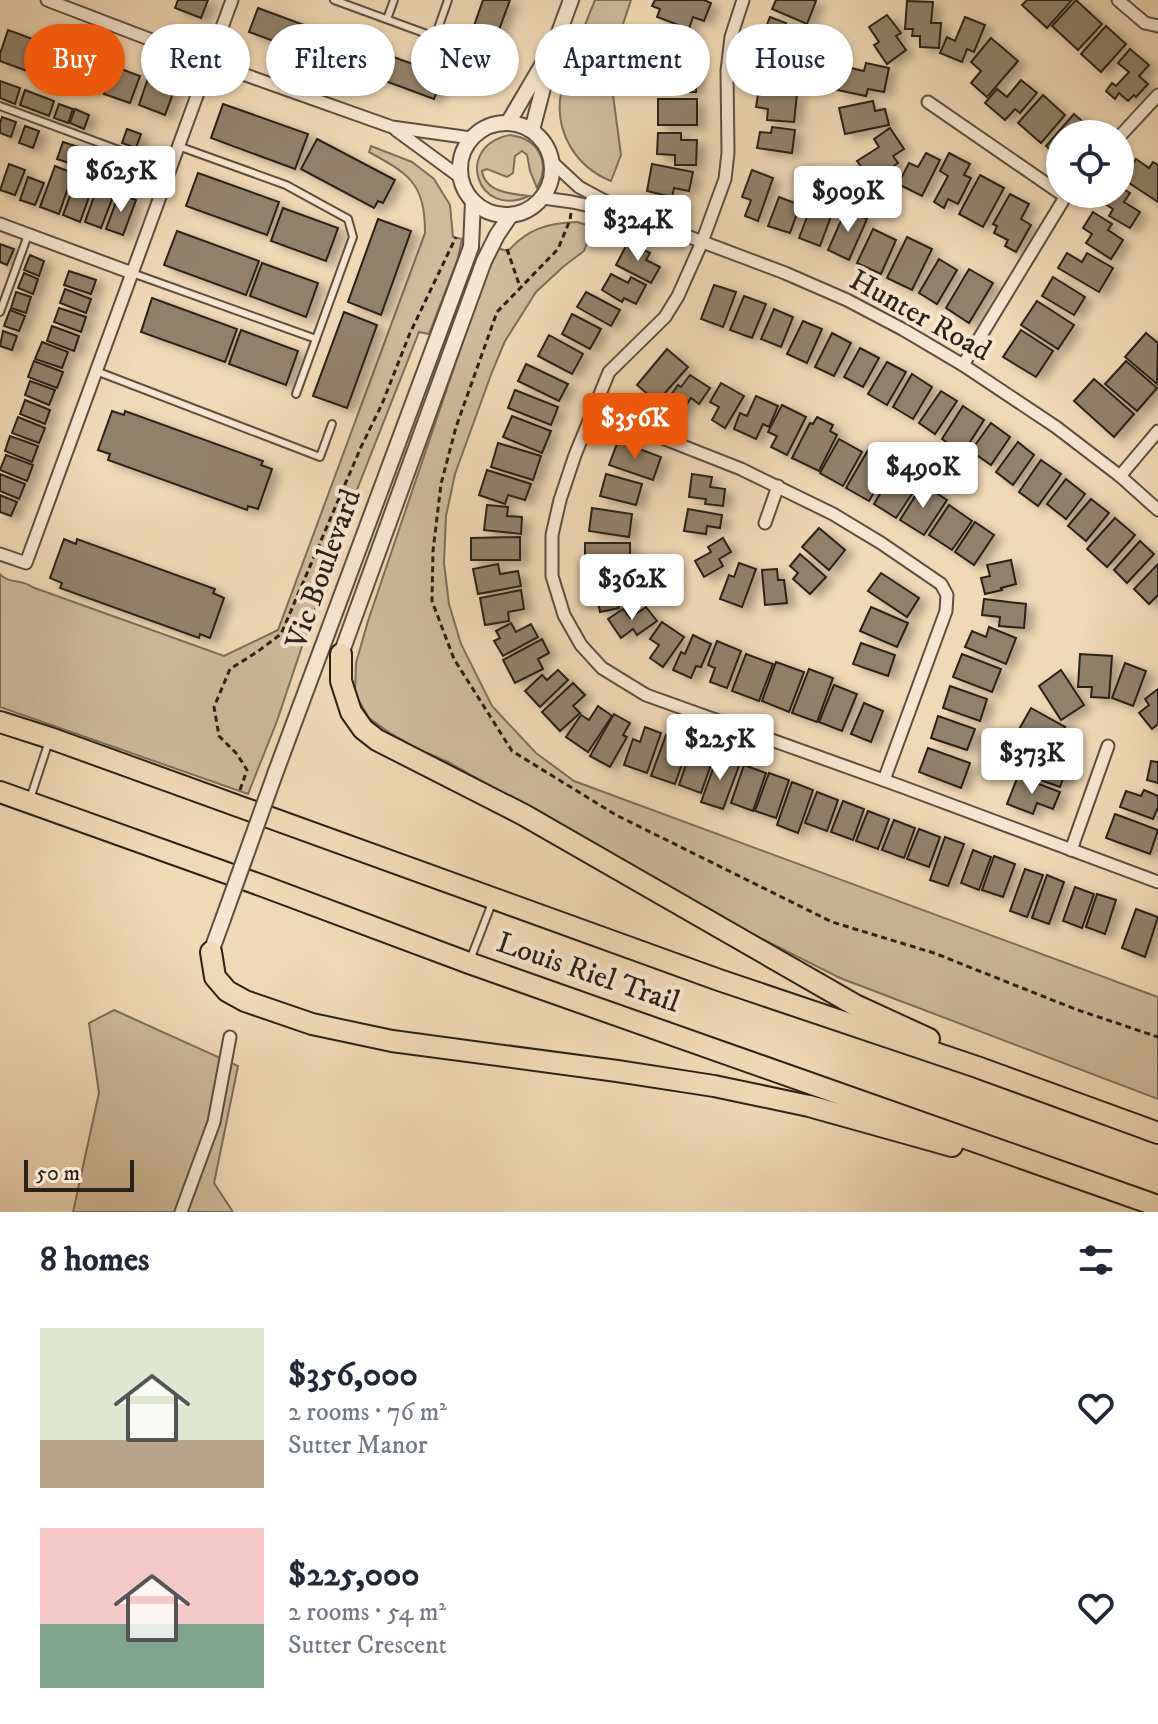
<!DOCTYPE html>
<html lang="en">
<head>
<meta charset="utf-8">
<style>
  body { margin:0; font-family:"IM FELL DW Pica",serif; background:#f6f6f7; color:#1f2937; height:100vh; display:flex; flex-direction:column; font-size:30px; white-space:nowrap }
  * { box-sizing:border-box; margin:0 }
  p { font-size:26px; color:#747a83 }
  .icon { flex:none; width:44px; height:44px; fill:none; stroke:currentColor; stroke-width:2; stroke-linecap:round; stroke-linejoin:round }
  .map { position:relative; height:1212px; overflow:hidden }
  .side { display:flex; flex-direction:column; background:#fff; flex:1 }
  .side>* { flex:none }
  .hud { position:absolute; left:24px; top:24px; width:1110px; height:72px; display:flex; gap:16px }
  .fabs { position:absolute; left:1046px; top:120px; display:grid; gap:16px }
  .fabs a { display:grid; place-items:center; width:88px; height:88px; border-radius:50%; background:#fff; box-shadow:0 2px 6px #0004; font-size:40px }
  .scale { position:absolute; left:24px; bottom:20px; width:110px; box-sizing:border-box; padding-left:8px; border:4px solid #2b2116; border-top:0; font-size:22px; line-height:28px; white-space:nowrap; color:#2b2116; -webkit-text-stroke:6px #f7e6cf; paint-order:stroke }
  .price { position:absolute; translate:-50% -68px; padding:0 18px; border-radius:8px; background:#fff; color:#222; font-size:26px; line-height:52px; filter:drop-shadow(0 2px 4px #0008) }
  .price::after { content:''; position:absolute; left:50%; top:48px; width:24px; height:18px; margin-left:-12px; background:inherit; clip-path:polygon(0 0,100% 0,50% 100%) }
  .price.selected { background:#ea580c; color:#fff }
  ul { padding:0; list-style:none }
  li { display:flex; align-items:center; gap:24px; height:200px; padding:0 40px }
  li span { display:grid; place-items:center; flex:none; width:224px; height:160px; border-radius:0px; color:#555 }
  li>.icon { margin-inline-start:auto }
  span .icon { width:96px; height:96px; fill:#fffc; stroke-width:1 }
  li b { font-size:34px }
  h2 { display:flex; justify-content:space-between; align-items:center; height:96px; padding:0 40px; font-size:34px }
  .pill { padding:0 28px; border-radius:36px; background:#fff; box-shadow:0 2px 6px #0004; font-size:28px; line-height:72px }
  .pill.selected { background:#ea580c; color:#fff }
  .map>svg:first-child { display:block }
</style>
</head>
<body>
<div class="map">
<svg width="1158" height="1212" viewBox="0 0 1158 1212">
  <defs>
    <filter id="shadow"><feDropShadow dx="8" dy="4.5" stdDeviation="4" flood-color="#0004"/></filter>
  </defs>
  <rect width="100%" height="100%" fill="#f2d9b5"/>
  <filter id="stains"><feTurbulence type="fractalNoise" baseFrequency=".0025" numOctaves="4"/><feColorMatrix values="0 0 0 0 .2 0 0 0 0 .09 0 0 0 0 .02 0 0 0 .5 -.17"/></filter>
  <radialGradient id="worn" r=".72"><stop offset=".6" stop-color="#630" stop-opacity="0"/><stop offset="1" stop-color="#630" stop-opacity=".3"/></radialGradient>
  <g fill="#d0ba9a" stroke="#7e6e58" stroke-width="2">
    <path d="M595,0H631L623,24L614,64L613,95L621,155L611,181C576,167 554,132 561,93C564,79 570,65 575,52C581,34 588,17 595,0Z"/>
    <path d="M510,135C539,139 551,162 537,188L530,171L527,155L522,151L515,156L513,173L507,177L487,169L482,171C485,192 511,194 529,196C477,220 453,146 510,135Z"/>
    <path d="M371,146L412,162L434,179L450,205L453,237L462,239L458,258L429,334L419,332L340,533L277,721L248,794L0,707V574C8,584 23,579 32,587L224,656L278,630L425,233C425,183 409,174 369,152Z"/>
    <path d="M577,222L593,227L584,251L564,266L536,292L505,341L492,372L455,474L446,516L444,563L449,604L461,644L492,706L536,753L574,781L1158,997V1099L840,978L687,901L561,826L448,762L418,749L390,733L369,718L355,694L356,663L368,621L494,250L501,249L508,251C527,229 548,223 577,222Z"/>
    <polygon points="114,1010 238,1066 214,1183 233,1212 73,1212 99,1093 89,1023"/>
  </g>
  <g fill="#928169" stroke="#2b2116" stroke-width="2" filter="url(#shadow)">
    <polygon points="178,0 208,0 201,18 175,8"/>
    <polygon points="483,0 510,0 485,68 462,60"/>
    <polygon points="655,0 704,0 711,3 704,21 693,17 689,29 657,17 660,9 652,6"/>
    <polygon points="776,0 813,0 816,1 807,24 772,9"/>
    <polygon points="1027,0 1072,0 1047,28 1022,5"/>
    <polygon points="1076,0 1102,24 1078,50 1052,26"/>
    <polygon points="907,1 933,2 931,23 941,23 939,48 920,47 920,36 912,36 913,29 905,29"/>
    <polygon points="258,8 358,45 349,69 249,32"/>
    <polygon points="887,15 901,33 896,36 906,50 887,64 874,45 879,42 869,27"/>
    <polygon points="770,17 786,23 784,29 805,36 797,58 769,47 773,36 764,32"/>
    <polygon points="965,17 985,25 974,52 967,49 962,62 940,53 947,37 955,41"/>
    <polygon points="1106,26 1126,44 1101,72 1081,54"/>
    <polygon points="656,28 675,32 676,28 694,33 690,51 674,47 671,60 650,55"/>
    <polygon points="8,30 38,41 27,71 0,61 0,54"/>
    <polygon points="991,38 1018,61 987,97 971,83 981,71 971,62"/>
    <polygon points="43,42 72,53 63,80 33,70"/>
    <polygon points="366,47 443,75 434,99 358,71"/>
    <polygon points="1130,49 1149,65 1139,76 1148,84 1136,97 1134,95 1128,101 1119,93 1115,99 1106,91 1112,83 1116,86 1129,72 1118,63"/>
    <polygon points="80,53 106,63 96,90 70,81"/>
    <polygon points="774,55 803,61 799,82 774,77 773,85 755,81 759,59 772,61"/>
    <polygon points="661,63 682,63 682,69 696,69 696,92 680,92 680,82 660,81"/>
    <polygon points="866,63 889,68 884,92 868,89 866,96 837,90 842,66 864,71"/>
    <polygon points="113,66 140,76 130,103 104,94"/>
    <polygon points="148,78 175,88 165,115 139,105"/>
    <polygon points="1021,80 1037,93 1020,113 1015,109 1005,120 985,103 997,89 1007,97"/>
    <polygon points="0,81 20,88 15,104 0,98"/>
    <polygon points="759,88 777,89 777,93 797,94 794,122 767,120 768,109 756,107"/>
    <polygon points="25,90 54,101 49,116 20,105"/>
    <polygon points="1043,95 1065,115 1041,143 1018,123"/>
    <rect x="658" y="99" width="39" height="26"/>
    <polygon points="873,101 875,111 885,109 889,125 845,134 839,108"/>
    <polygon points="59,104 73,109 68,123 54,118"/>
    <polygon points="223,104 308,134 295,169 211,138"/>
    <polygon points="75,109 89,115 84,129 70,123"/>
    <polygon points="1074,114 1097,134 1060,134 1060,158 1046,146"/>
    <polygon points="2,117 16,122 11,137 0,133 0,123"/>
    <polygon points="25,126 39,131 33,148 19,143"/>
    <polygon points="772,127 795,130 792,153 757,148 760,132 771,133"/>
    <polygon points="890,128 904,149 893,156 898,163 876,178 869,169 865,172 857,161 879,147 874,139"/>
    <polygon points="127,129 141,134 136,148 122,143"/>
    <polygon points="658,133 681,133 681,140 697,140 696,165 675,165 675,155 657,154"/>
    <polygon points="317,139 395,180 383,203 378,201 374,208 301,169"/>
    <polygon points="63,142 78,147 72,164 57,159"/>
    <polygon points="926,153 940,160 922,196 898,184 909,163 918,167"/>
    <polygon points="949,153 970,164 964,175 971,178 958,204 948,199 944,208 934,202 948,176 940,171"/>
    <polygon points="108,156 124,161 118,176 103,170"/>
    <polygon points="1136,159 1149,168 1153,162 1158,165 1158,202 1123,179"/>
    <polygon points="9,164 25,170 15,195 0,190"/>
    <polygon points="652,164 693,172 689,191 674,188 672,197 647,191"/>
    <polygon points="55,166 73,173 59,214 40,207"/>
    <polygon points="130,166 145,172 140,187 124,181"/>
    <polygon points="752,170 773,178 758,221 745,216 751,200 742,197"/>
    <polygon points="198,173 279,202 267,235 186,206"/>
    <polygon points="980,175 1004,188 983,227 959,214"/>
    <polygon points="28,177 44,183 35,205 20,200"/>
    <polygon points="1120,187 1130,193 1124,202 1140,212 1130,228 1109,216 1113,209 1105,204 1111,194 1120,194"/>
    <polygon points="97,188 114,194 101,228 85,222"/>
    <polygon points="72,191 89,197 80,222 63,215"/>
    <polygon points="119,194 136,200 123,235 106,229"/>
    <polygon points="1010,194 1029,204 1021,219 1031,225 1016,252 1005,246 1008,240 994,233 997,226 993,224"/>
    <polygon points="779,197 800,205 790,233 768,226"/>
    <polygon points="812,204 833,211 820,246 799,238"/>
    <polygon points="283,208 338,228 326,261 271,241"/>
    <polygon points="846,209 867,219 849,260 828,250"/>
    <polygon points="1093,212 1112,224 1108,230 1123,240 1111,259 1086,243 1092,234 1083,228"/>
    <polygon points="378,219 411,231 381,315 348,302"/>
    <polygon points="873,229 896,240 881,274 857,263"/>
    <polygon points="177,231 259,261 246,295 164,265"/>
    <polygon points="907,237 932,249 912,290 887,278"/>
    <polygon points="628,242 650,253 646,260 660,267 651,283 616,265"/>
    <polygon points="0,244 14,249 7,265 0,262"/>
    <polygon points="1067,253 1082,262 1087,253 1113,268 1099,292 1058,268"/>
    <polygon points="30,255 44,261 39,276 24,270"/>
    <polygon points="939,259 957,270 937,304 919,293"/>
    <polygon points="262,263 318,283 306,317 250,296"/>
    <polygon points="969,269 993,283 969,323 946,308"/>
    <polygon points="69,271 96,280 91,294 64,285"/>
    <polygon points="24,273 38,279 33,294 18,288"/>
    <polygon points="611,274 628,283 631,277 646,285 636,304 624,298 622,302 602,290"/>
    <polygon points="1053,277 1085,297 1074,315 1042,296"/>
    <polygon points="714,285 736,292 723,327 701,319"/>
    <polygon points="65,289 91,299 86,313 60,303"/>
    <polygon points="16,292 31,297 26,313 11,308"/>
    <polygon points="586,292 620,310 611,326 577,307"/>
    <polygon points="744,296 766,304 752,338 730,330"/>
    <polygon points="152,298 237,329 225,362 141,332"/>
    <polygon points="1037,301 1074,325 1058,349 1021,325"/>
    <polygon points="59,308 86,317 81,332 54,322"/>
    <polygon points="774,309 793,317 781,347 761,339"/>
    <polygon points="10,310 25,316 19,331 4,326"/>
    <polygon points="344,312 377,325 347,408 313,396"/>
    <polygon points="572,314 601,329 590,349 562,334"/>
    <polygon points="803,321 822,329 807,363 787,354"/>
    <polygon points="52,326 79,336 74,351 47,341"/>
    <polygon points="241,330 298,351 286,385 229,364"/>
    <polygon points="1021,330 1053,351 1036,377 1003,357"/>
    <polygon points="3,331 17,336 12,350 0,346"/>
    <polygon points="832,333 851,343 834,376 815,367"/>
    <polygon points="1146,333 1158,343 1157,384 1125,357"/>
    <polygon points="549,335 583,354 572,374 538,356"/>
    <polygon points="42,342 68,352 62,368 35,359"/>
    <polygon points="860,348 879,358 863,387 844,377"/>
    <polygon points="667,349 688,367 657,402 637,385"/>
    <polygon points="34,361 63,372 57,388 28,377"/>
    <polygon points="1126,361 1157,388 1137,411 1105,384"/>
    <polygon points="887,362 906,372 887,405 868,394"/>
    <polygon points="526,364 568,384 559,401 518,381"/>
    <polygon points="912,374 932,387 913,419 893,407"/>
    <polygon points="690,375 710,388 699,404 691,398 682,411 667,401 678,385 681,387"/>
    <polygon points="1094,379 1134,414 1114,437 1074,401"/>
    <polygon points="30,381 55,390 49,405 25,395"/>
    <polygon points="721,383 744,396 725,428 712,420 719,407 710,402"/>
    <polygon points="515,390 558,407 551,425 508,408"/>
    <polygon points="941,391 957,401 935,434 919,423"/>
    <polygon points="756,396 778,406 769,427 763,424 756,439 734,429 740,413 747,416"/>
    <polygon points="25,400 50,410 45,424 20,414"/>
    <polygon points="782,405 806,417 787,455 771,447 777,436 768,432"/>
    <polygon points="963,406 984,420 963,453 942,439"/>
    <polygon points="112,411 124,415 125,411 263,461 261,465 272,469 258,509 248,506 247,510 108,460 110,454 98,450"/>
    <polygon points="512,416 551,431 542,453 503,437"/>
    <polygon points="18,417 45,428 39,443 12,433"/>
    <polygon points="817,417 833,425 830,431 837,435 819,471 792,458 810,423 813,424"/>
    <polygon points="991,423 1010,437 991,465 971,451"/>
    <polygon points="10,436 38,446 32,462 5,451"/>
    <polygon points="839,439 862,452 843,486 820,473"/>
    <polygon points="618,441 661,457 653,480 609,465"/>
    <polygon points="1018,442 1034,455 1013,485 996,472"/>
    <polygon points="498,443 541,456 533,480 491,467"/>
    <polygon points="868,450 891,463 869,501 846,488"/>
    <polygon points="6,455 33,465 27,481 0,470"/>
    <polygon points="1041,460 1061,474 1038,506 1019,492"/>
    <polygon points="898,465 921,480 896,518 874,504"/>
    <polygon points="487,470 531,484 525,500 508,495 505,504 479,495"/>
    <polygon points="0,474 25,484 19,499 0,491"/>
    <polygon points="606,474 642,484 636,505 600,496"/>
    <polygon points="692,474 712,477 710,487 725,489 723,506 705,504 706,499 689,497"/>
    <polygon points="1066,479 1085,494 1066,519 1047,504"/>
    <polygon points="923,484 947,500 924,535 900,520"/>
    <polygon points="0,495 17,502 11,516 0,512"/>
    <polygon points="1091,499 1109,513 1086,541 1068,526"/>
    <polygon points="487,505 508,507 507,516 522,517 521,534 484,530"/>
    <polygon points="949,505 972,521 952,550 929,535"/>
    <polygon points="592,508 632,514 629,537 589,531"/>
    <polygon points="688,509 722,515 720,528 707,526 706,534 684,531"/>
    <polygon points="1115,518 1135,535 1107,567 1087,549"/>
    <polygon points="975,522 994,535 974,565 955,552"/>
    <polygon points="819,528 845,550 829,570 802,547"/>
    <polygon points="520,537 520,560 471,560 471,538"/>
    <polygon points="723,538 731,552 719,559 723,566 704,577 695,561 711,552 708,547"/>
    <polygon points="64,539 76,544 77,539 215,589 213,593 224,598 210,638 200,634 199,638 60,588 62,583 50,578"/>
    <polygon points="1140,541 1154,554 1127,583 1114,570"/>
    <rect x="585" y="543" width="45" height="22"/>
    <polygon points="800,554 826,577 810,594 793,579 798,573 790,566"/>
    <polygon points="1011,560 1016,584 1001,588 1002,590 985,594 981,578 990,576 987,565"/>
    <polygon points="739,563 756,569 742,607 720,599 729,575 734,577"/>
    <polygon points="498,564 500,574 518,571 521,586 478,594 473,569"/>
    <polygon points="1158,564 1158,595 1149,604 1134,589"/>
    <polygon points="777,569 778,580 784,580 787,603 765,605 762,570"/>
    <polygon points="629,572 635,598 618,603 619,608 600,612 596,594 613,590 610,577"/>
    <polygon points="881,573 919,598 907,617 868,591"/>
    <polygon points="521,590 524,609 508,612 509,621 485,625 480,598"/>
    <polygon points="984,599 1026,604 1024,628 999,626 1000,617 982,615"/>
    <polygon points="646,607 657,621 637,635 633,629 621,638 608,619 623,609 630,618"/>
    <polygon points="871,607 908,623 897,647 860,631"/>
    <polygon points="662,622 684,637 663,667 650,658 659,645 650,639"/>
    <polygon points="511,623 516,632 531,624 538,637 503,656 494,641 500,638 496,631"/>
    <polygon points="989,627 1016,638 1006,664 965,647 972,631 986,637"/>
    <polygon points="693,635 711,644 701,667 696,666 691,678 673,670 681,652 685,654"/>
    <polygon points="542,639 549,653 538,659 543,669 515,683 503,660"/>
    <polygon points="717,641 741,651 727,688 710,682 715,668 708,665"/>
    <polygon points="861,643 895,655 888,676 853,664"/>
    <polygon points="746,654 773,664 759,701 732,691"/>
    <polygon points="962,654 1001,669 992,692 953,677"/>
    <polygon points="1080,654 1112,656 1109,698 1091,697 1092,687 1078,687"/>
    <polygon points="776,662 804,672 789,712 762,701"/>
    <polygon points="1125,663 1146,671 1133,706 1112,698"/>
    <polygon points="809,669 833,678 817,722 792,713"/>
    <polygon points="558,670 568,680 540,707 525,691 542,675 547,680"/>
    <polygon points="1061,670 1084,705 1061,720 1039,686"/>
    <polygon points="573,683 585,695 573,706 580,713 560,731 542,712"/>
    <polygon points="834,685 857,694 842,731 819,722"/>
    <polygon points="950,686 987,699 980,721 943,708"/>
    <polygon points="1158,689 1158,724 1152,729 1139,713 1149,705 1145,699"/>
    <polygon points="864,703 883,711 871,742 851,734"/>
    <polygon points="598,706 612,716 588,752 566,737 581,715 589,720"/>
    <polygon points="1031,708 1065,727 1055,745 1040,737 1036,744 1017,733"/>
    <polygon points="614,714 630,723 623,735 627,737 610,767 590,756"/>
    <polygon points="938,716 975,729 967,750 931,738"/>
    <polygon points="645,727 661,733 647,773 624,765 633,739 640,742"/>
    <polygon points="666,735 689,744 675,784 651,776"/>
    <polygon points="693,745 715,753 701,793 679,785"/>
    <polygon points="1026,746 1056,756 1053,766 1066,770 1060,787 1017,772"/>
    <polygon points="928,748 970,763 961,788 919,772"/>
    <polygon points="718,755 740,763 723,809 701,802"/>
    <polygon points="1151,761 1158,762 1158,783 1147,780"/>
    <polygon points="744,765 766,773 753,811 731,803"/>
    <polygon points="769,773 789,780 776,818 755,811"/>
    <polygon points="1018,776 1060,792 1053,809 1037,803 1033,814 1007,804"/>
    <polygon points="792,782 813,790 798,833 777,825"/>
    <polygon points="1144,790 1158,796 1158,807 1153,819 1120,807 1126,791 1141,796"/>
    <polygon points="817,792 838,800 827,831 805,823"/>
    <polygon points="843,801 864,809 853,840 831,832"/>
    <polygon points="868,811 889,819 878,849 856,841"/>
    <polygon points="1115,814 1158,830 1150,854 1106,838"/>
    <polygon points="894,820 915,828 904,858 882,850"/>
    <polygon points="919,829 940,837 929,867 907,859"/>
    <polygon points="945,837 964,844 948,886 930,880"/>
    <polygon points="973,850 991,857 979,890 961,883"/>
    <polygon points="994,856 1015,864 1003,897 982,890"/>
    <polygon points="1025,869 1043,875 1027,917 1010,911"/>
    <polygon points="1047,875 1064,882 1049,924 1032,918"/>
    <polygon points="1075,887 1094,894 1082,928 1063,921"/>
    <polygon points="1097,894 1116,900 1105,934 1086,927"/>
    <polygon points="1136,909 1158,917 1145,957 1122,948"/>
  </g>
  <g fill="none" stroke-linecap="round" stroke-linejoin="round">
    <g stroke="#5d4f3e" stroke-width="10">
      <g id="service">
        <polyline points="334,0 435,37 448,0"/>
        <polyline points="387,19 394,0"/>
        <polyline points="0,106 170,169"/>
        <polyline points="178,146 286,185 348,219 353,237 296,394"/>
        <polyline points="132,273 316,339"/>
        <polyline points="0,312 28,235"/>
        <polyline points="96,371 320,457 332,424"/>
        <polyline points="30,799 49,741"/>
        <polyline points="470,960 492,903"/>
      </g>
    </g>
    <g stroke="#5d4f3e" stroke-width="15">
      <g id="minor">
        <polyline points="47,0 209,62 392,127 471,138"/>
        <polyline points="743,0 731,37 727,71 728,153 725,179 702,242 678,296 665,317 609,372 575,455 560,500 552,535 552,576 564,615 581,645 602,668 646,695 900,786 1158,882"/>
        <polyline points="1118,0 1145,23 1158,26"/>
        <polyline points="928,102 1060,193"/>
        <polyline points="396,130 460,177"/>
        <polyline points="1120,136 1158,95"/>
        <polyline points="552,162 579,187 620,209"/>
        <polyline points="543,198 572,202 631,215 785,273 847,300 904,330 963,365 1056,427 1120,476 1158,510"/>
        <polyline points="0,224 132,273"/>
        <polyline points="963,365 1067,194"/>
        <polyline points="594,411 741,469 833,514 881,543 941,584 947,595 946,611 884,780"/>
        <polyline points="1120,476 1158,431"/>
        <polyline points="765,523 778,486"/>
        <polyline points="0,554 26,563 232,0"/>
        <polyline points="1071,850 1108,746"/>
        <polyline points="181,1212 214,1122 230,1037"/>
      </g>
    </g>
    <g stroke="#5d4f3e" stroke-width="18">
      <g id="tertiary">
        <circle cx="506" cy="169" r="46"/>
        <polyline points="508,123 545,60"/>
        <polyline points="532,130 554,46 571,0"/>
        <polyline points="341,654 484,261 497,235 510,216"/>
        <polyline points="275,774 471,247 473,201"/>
        <polyline points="211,952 223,919"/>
      </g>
    </g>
    <g stroke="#2b2116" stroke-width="24">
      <g id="motorway">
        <polyline points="341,654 341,681 351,712 363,729 377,740 524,815 855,1005 929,1039"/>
        <polyline points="0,722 50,738 719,980 977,1067 1158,1133"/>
        <polyline points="0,792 263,886 469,963 1158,1206"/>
        <polyline points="211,952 215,977 227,991 245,1001 312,1024 392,1041 617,1071 714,1086 809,1106 952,1146"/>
      </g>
    </g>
    <g stroke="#2b2116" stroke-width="3" stroke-dasharray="6 4" stroke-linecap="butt">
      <polyline points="571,213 570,220 558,249 497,312 456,427 441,484 433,551 432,601 454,659 512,751 616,815 832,922 934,953 1075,1009 1158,1037"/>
      <polyline points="507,249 520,287"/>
      <polyline points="240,790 247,770 237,754 219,736 214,707 230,669 257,652 281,634 361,447 382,404 410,333 456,237"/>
    </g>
    <use href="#service" stroke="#f7e6cf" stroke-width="6"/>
    <use href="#minor" stroke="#f7e6cf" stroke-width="11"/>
    <use href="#tertiary" stroke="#f7e6cf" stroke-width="14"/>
    <use href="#motorway" stroke="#f2d9b5" stroke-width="20"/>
    <g stroke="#5d4f3e" stroke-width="18" stroke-linecap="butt">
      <polyline id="tertiary-bridge" points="223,919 275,774"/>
    </g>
    <use href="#tertiary-bridge" stroke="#f7e6cf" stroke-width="14"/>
  </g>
  <g text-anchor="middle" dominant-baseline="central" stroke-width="8" stroke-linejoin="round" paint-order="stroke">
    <g font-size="30" fill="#2b2116" stroke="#f7e6cf">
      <text transform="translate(920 316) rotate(29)">Hunter Road</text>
      <text transform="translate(324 569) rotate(-70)">Vic Boulevard</text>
      <text transform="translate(588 973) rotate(19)">Louis Riel Trail</text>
    </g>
  </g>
  <rect width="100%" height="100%" filter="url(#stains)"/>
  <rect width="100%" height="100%" fill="url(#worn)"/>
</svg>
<div class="fabs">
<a><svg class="icon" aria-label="locate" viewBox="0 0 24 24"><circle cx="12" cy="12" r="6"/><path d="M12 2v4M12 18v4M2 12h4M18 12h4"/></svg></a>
</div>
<div class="scale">50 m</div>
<b class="price" style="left:121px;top:214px">$625K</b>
<b class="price" style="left:848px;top:234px">$909K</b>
<b class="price" style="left:638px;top:263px">$324K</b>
<b class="price selected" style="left:635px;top:461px">$356K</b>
<b class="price" style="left:923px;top:510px">$490K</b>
<b class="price" style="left:632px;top:622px">$362K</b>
<b class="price" style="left:720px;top:782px">$225K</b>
<b class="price" style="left:1032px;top:796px">$373K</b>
<div class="hud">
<a class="pill selected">Buy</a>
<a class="pill">Rent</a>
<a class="pill">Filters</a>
<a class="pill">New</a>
<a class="pill">Apartment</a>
<a class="pill">House</a>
</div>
</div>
<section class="side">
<h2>8 homes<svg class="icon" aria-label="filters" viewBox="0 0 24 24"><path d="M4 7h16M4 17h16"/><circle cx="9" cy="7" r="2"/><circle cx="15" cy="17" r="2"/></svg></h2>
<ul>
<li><span style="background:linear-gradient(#dfe7d0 70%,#b9a48a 0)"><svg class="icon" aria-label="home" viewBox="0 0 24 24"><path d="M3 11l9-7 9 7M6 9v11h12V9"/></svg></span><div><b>$356,000</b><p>2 rooms · 76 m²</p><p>Sutter Manor</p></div><svg class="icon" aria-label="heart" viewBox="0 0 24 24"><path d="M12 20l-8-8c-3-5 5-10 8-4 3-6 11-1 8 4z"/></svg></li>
<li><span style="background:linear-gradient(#f6c9c9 60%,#7fa58c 0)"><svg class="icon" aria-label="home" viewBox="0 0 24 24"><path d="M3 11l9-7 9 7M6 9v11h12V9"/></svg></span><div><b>$225,000</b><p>2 rooms · 54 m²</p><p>Sutter Crescent</p></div><svg class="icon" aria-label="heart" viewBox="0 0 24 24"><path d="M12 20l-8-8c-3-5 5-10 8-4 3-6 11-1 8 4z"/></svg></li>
</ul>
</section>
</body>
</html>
